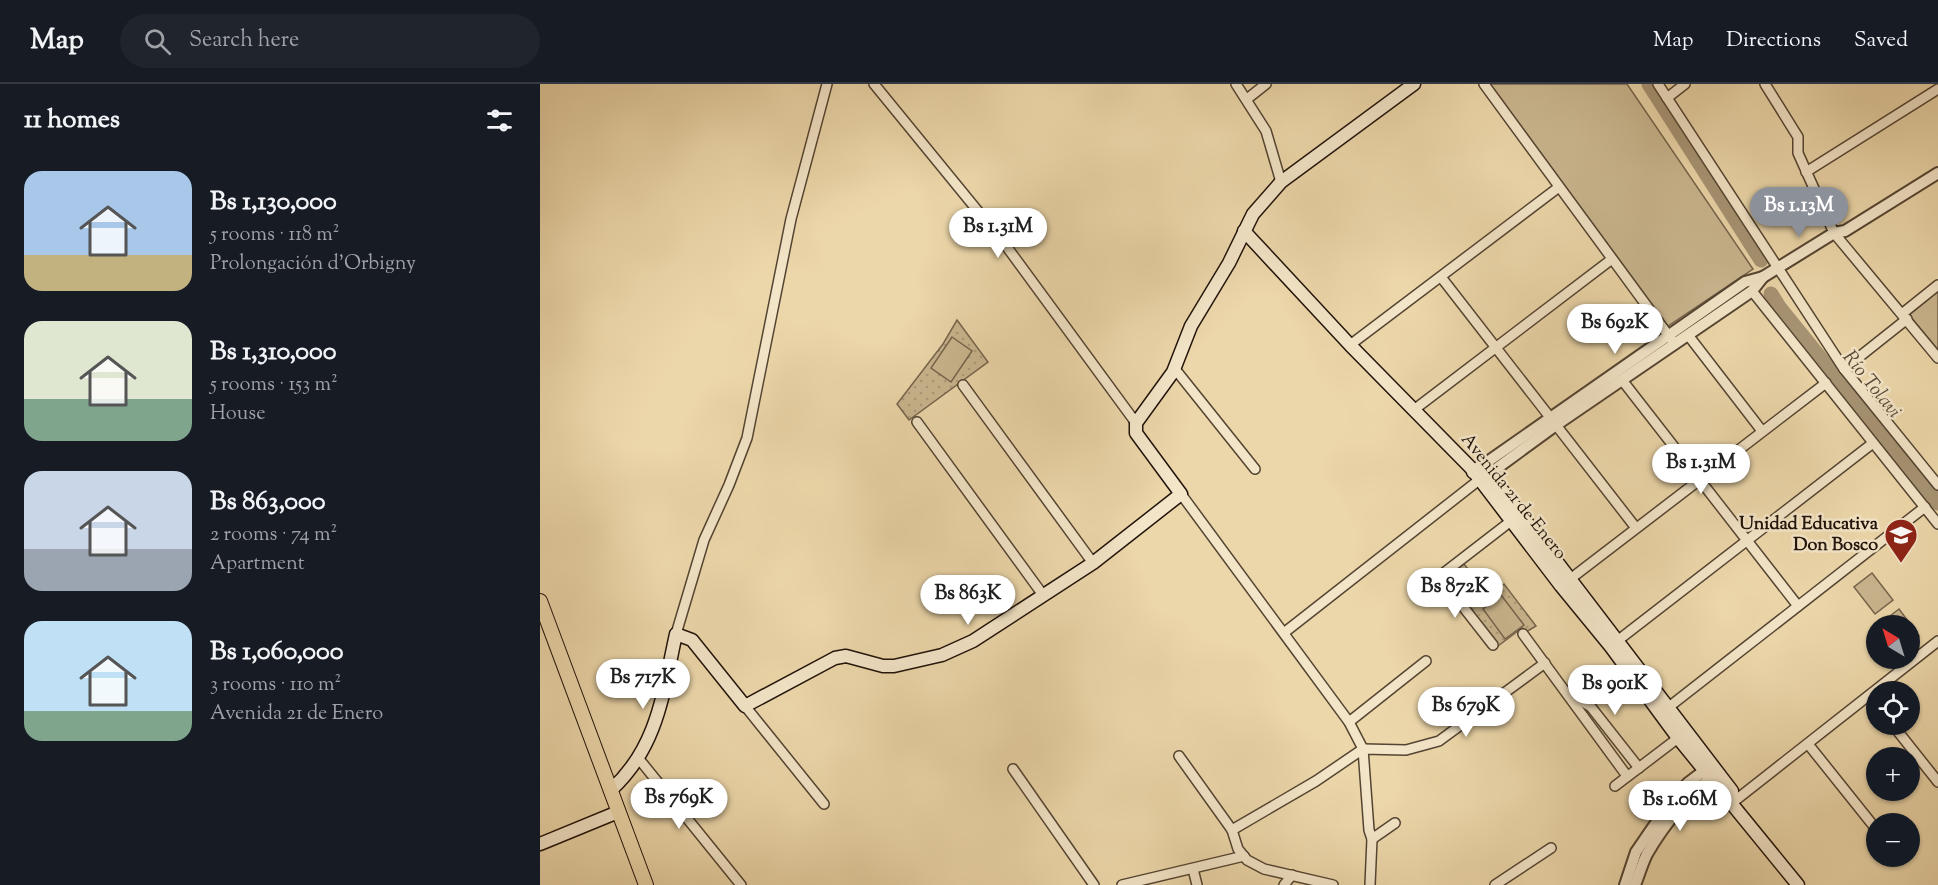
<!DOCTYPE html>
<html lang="en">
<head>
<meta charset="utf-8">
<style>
  body { margin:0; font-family:"Sorts Mill Goudy",serif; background:#20242c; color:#f1f3f6; height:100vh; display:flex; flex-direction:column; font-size:22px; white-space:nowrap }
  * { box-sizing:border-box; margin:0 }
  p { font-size:20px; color:#9ea1a6 }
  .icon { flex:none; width:33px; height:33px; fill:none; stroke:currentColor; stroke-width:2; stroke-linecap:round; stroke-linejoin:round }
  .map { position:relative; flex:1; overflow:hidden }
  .details { display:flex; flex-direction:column; background:#171b24; width:540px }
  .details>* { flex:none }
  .needle { width:39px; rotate:322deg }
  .fabs { position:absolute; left:1326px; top:531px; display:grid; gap:12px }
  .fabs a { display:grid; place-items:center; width:54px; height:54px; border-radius:50%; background:#171b24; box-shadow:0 2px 4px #0004; font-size:30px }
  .price { position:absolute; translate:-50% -51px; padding:0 14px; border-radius:21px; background:#fff; color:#222; font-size:20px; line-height:39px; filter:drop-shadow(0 2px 3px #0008) }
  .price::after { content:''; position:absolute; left:50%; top:36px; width:18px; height:14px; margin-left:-9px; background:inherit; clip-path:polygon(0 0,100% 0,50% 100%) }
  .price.current { background:#8c9099; color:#fff }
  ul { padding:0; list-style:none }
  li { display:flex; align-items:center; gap:18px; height:150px; padding:0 24px }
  li span { display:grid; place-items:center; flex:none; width:168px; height:120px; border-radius:18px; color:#555 }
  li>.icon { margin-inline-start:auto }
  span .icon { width:72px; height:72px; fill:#fffc; stroke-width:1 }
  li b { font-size:26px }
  h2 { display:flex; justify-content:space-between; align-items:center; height:72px; padding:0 24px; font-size:26px }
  header { display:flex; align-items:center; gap:36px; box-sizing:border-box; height:84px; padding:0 30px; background:#171b24; border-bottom:2px solid #363941 }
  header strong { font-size:28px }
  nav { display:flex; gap:33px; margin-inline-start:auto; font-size:21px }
  .search { width:420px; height:54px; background:#20242c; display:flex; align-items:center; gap:15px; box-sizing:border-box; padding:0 21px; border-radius:33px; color:#9ea1a6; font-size:22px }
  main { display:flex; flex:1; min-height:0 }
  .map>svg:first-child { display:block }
</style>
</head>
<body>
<header>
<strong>Map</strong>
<div class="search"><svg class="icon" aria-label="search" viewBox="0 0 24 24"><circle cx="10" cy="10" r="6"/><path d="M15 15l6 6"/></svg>Search here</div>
<nav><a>Map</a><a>Directions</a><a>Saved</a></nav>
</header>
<main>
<section class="details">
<h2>11 homes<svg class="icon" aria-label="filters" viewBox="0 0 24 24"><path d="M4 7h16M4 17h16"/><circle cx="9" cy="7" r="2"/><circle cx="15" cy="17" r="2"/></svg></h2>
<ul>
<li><span style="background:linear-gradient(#a9c7e8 70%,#c2b280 0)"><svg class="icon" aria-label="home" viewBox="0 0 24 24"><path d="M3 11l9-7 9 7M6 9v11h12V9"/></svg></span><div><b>Bs 1,130,000</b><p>5 rooms · 118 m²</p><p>Prolongación d'Orbigny</p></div></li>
<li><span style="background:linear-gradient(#dfe7d0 65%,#7fa58c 0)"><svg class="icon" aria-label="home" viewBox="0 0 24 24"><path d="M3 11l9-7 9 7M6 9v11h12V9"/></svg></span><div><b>Bs 1,310,000</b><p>5 rooms · 153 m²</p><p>House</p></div></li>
<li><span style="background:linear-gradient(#c9d6e8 65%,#9aa5b1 0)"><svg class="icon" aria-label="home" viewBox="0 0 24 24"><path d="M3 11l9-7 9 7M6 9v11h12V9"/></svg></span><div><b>Bs 863,000</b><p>2 rooms · 74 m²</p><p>Apartment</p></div></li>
<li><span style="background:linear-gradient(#bfe0f5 75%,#7fa58c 0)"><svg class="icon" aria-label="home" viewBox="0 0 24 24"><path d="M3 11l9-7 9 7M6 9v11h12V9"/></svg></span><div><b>Bs 1,060,000</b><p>3 rooms · 110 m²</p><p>Avenida 21 de Enero</p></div></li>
</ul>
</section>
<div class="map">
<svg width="1398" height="801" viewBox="0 0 1398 801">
  <defs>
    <pattern id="grass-dots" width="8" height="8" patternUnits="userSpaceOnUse" patternTransform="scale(1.5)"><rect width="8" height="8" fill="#c9b68f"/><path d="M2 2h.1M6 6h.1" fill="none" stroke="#ac9c7a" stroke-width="1.8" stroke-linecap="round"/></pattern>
  </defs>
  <rect width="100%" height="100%" fill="#ecd7aa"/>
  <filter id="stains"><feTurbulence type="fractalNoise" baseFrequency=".00333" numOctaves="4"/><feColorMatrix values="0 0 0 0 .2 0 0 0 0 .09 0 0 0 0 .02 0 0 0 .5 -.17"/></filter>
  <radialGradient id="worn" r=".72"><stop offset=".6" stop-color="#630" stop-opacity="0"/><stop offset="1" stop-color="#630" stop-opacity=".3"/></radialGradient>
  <g fill="url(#grass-dots)" stroke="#75644c" stroke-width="1.5">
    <polygon points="417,236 448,278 369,336 357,320 403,260"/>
    <polygon points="924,480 949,512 964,500 996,542 986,548 982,544 958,562 907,494"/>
  </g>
  <g fill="#c9b68f" stroke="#75644c" stroke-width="1.5">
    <polygon points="950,0 1087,0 1213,185 1128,242"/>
    <polygon points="1398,207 1398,267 1369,231"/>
    <polygon points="412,253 432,267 411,298 391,284"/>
    <polygon points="1332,489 1353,516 1335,530 1314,503"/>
    <polygon points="961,511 984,541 965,555 943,525"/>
    <polygon points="1359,525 1379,552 1370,560 1370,542 1343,541 1341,539"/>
  </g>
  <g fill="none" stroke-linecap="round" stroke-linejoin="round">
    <g stroke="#a79474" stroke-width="15">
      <polyline points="1109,0 1221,176"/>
      <polyline points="1231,210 1239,223 1398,419"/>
    </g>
    <g stroke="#544432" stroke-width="12">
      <g id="minor">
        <polyline points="334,0 464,159 596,339"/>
        <polyline points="696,0 726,47 741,98"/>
        <polyline points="944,0 1131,255"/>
        <polyline points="1118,0 1304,285 1398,401"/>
        <polyline points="1225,0 1258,53 1258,69 1294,149 1398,274"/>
        <polyline points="1127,14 1145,0"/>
        <polyline points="707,15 726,0"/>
        <polyline points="1266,88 1398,5"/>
        <polyline points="901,193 1096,444"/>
        <polyline points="1212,207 1398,440"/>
        <polyline points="1363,229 1398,201"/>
        <polyline points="1148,251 1222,347"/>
        <polyline points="810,261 1019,103"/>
        <polyline points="635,285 715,385"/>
        <polyline points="1304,285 1367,235"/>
        <polyline points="1082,296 1258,522"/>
        <polyline points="423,301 553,479"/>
        <polyline points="875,325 1072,175"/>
        <polyline points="377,338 503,511"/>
        <polyline points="641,410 809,638 823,665 829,746 832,755 830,801"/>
        <polyline points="899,492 953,561"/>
        <polyline points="1025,499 1286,299"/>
        <polyline points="883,505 971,437"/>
        <polyline points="745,548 939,396"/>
        <polyline points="136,550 164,456 189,401 207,354 251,135 287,0"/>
        <polyline points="983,550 1087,692"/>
        <polyline points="1072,561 1333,359"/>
        <polyline points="1029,610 1051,623 1099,684"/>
        <polyline points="205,622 284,720"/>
        <polyline points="1125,626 1385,423"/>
        <polyline points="809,638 886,577"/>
        <polyline points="1352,640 1398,698"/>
        <polyline points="1268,660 1336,745"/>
        <polyline points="639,672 692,746 698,765 707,776 724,785 793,801"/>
        <polyline points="99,675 201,801"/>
        <polyline points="473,685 554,801"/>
        <polyline points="1075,702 1142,651"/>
        <polyline points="1192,719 1398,557"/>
        <polyline points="692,746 776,697 823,665 866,666 899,657 1005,579"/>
        <polyline points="832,755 855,739"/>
        <polyline points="1359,772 1361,775"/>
        <polyline points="653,785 657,801"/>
        <polyline points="582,801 704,772"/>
        <polyline points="744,801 752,791"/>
        <polyline points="955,801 1011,764"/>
      </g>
    </g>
    <g stroke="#544432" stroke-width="14">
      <g id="tertiary">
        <polyline points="943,381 1205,198 1223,193 1294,149 1305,147 1398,89"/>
        <polyline points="949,390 1016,341 1212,207 1223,193"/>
        <polyline points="1085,801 1096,768 1131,717 1148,699 1169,683"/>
        <path d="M1095,801C1099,791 1102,780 1107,770C1124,740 1149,710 1177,689"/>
      </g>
    </g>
    <g stroke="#21130a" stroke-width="15">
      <g id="secondary">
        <polyline points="704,147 810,261 931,384 1021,502 1071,563 1138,654 1258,801"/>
        <polyline points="933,388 943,381 1192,707 1192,719"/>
        <path d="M71,706C118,663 123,609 136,550L152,556L205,622L295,574L306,572L343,582H354L402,571L433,557L553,479L641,410L596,349V339L633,288L651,242L689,179L713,130L741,98L874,0"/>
        <polyline points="0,760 78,728"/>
      </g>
    </g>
    <g stroke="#21130a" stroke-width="16">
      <polyline id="primary" points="0,517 106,801"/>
    </g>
    <use href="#minor" stroke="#f3e5c8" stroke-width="9"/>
    <use href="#tertiary" stroke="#f3e5c8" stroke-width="10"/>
    <use href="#secondary" stroke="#f3e5c8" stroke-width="12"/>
    <use href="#primary" stroke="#ecd7aa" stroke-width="14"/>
  </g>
  <defs>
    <g id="school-pin" transform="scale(1.725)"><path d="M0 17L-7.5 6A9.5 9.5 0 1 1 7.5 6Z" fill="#8f2418" stroke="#f3e5c8"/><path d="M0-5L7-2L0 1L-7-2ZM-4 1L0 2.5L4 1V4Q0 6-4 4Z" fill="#fff"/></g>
  </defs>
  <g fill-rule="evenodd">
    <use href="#school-pin" x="1361" y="451"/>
  </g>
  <g text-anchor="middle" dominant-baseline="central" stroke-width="5" stroke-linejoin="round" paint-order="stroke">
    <g font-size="18" fill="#21130a" stroke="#f3e5c8">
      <text transform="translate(973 413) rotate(51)">Avenida 21 de Enero</text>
    </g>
    <g font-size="18" font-weight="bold" fill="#21130a" stroke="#f3e5c8" text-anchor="end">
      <text x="1338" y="441">Unidad Educativa<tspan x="1338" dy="21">Don Bosco</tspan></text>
    </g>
    <g font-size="20" font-style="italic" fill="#5d4d3a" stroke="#f3e5c8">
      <text transform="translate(1331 301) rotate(51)">Río Tolavi</text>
    </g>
  </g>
  <rect width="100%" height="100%" filter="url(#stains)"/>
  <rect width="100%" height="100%" fill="url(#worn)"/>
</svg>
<div class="fabs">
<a><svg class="needle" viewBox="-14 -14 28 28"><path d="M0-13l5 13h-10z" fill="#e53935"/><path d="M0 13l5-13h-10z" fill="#9ea1a6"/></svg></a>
<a><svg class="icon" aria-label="locate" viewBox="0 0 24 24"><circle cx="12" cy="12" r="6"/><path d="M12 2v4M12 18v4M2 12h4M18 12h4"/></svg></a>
<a>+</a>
<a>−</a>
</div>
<b class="price current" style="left:1259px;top:154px">Bs 1.13M</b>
<b class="price" style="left:458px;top:175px">Bs 1.31M</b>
<b class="price" style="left:1075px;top:271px">Bs 692K</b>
<b class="price" style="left:1161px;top:411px">Bs 1.31M</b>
<b class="price" style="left:915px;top:535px">Bs 872K</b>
<b class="price" style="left:428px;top:542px">Bs 863K</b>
<b class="price" style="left:103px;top:626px">Bs 717K</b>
<b class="price" style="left:1075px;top:632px">Bs 901K</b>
<b class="price" style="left:926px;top:654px">Bs 679K</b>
<b class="price" style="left:139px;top:746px">Bs 769K</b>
<b class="price" style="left:1140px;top:748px">Bs 1.06M</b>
</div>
</main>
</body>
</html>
